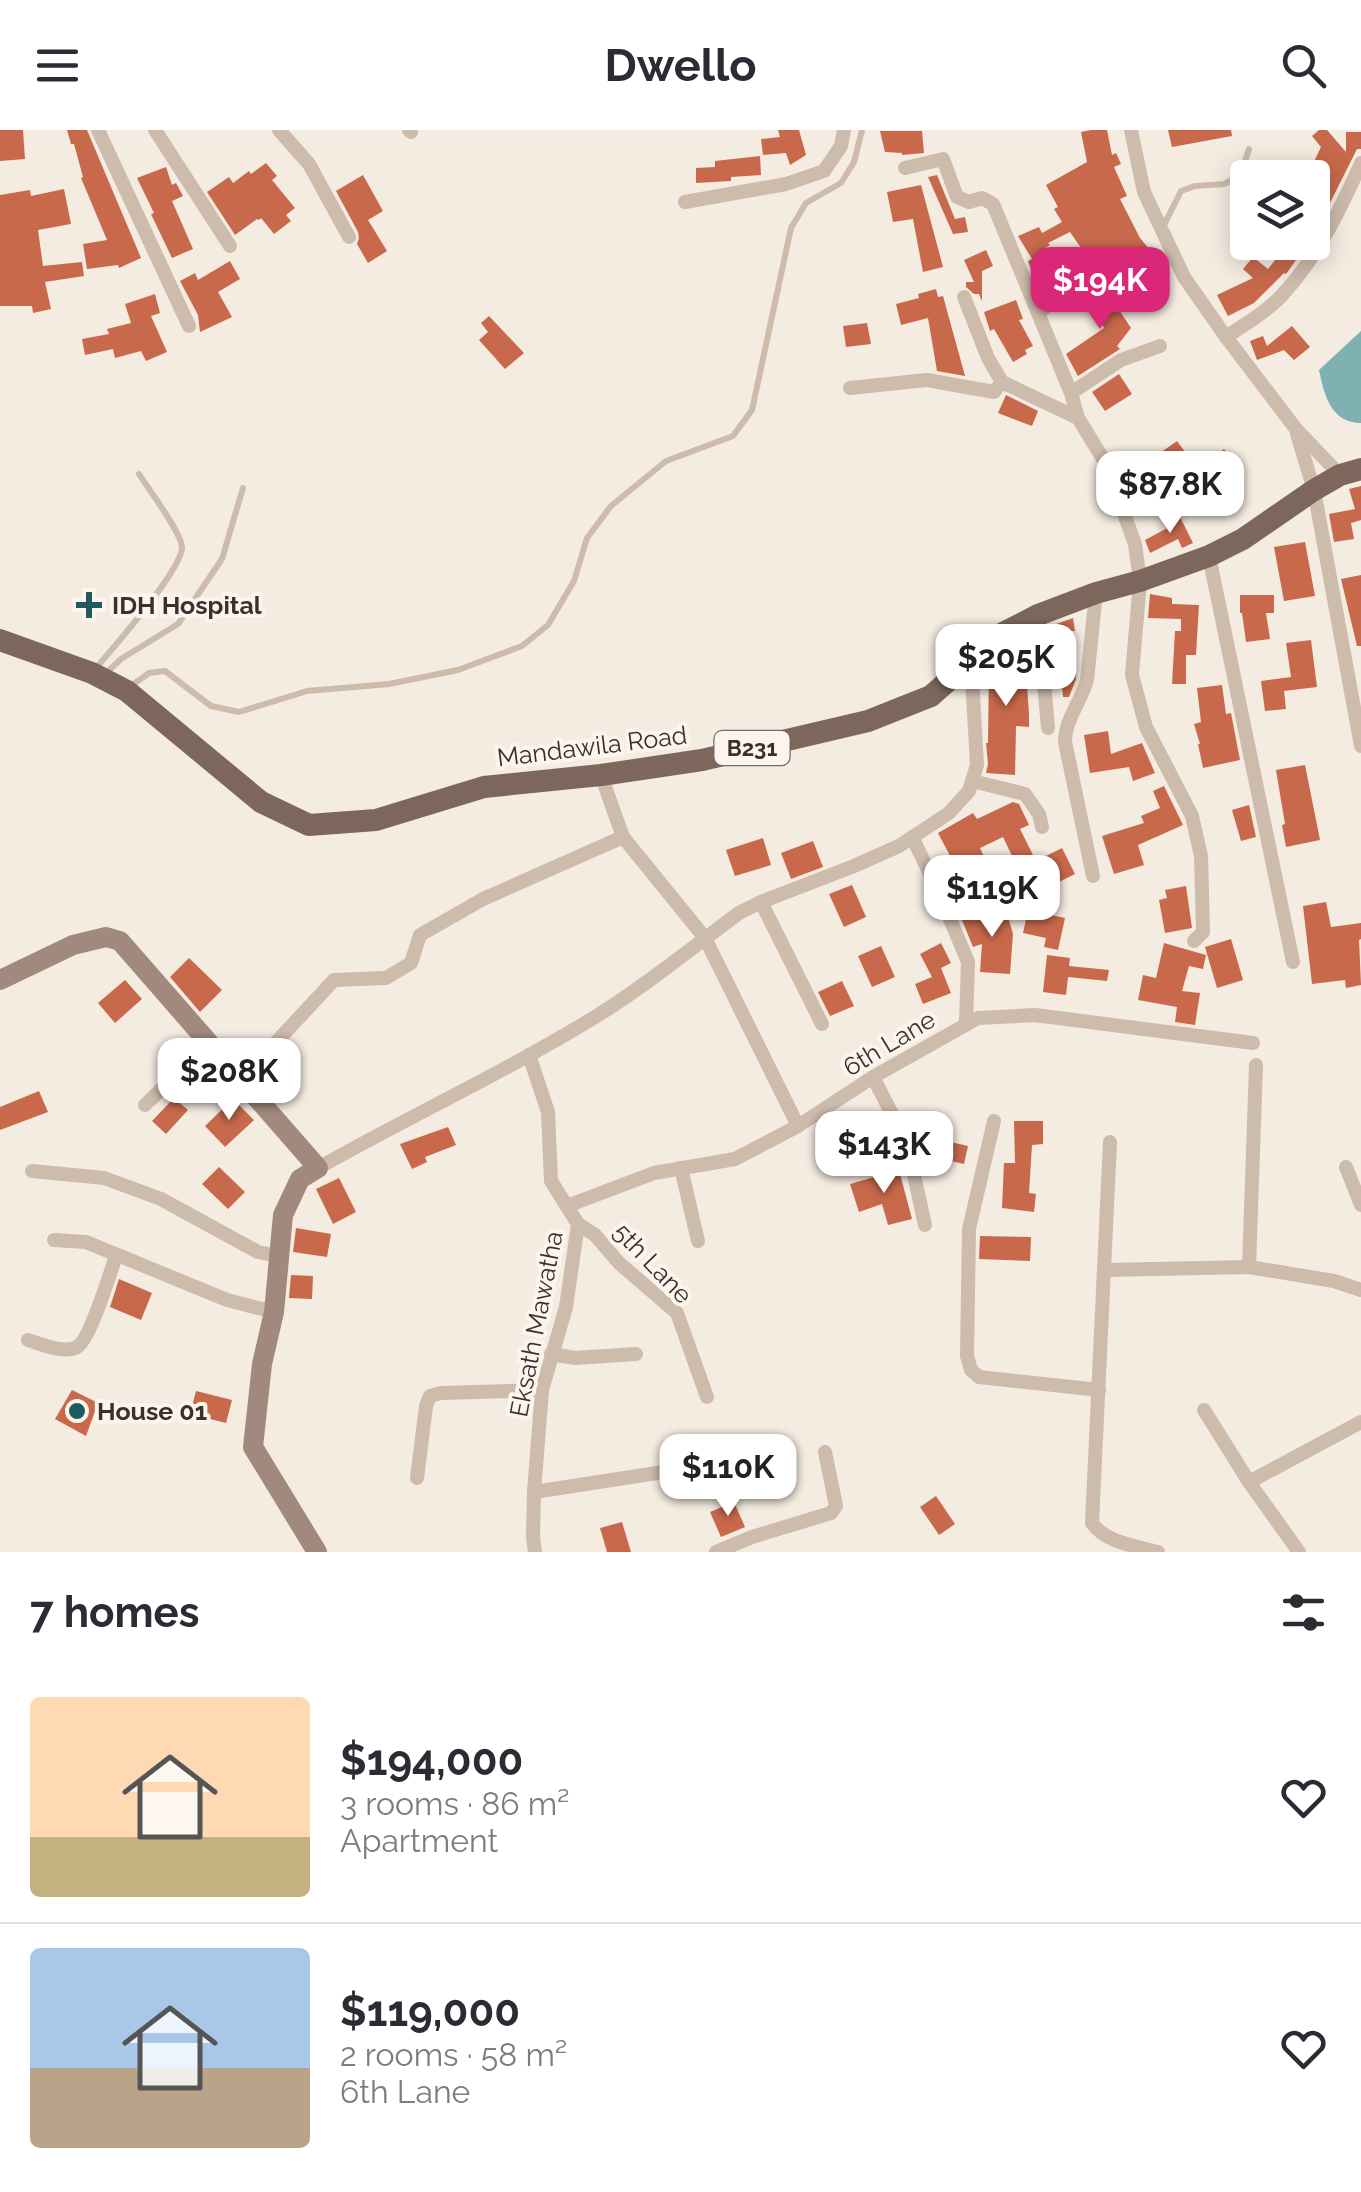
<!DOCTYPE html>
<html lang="en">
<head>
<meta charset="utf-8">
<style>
  body { margin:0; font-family:Raleway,sans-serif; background:#f2f2f3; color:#2b2b33; height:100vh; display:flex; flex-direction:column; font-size:38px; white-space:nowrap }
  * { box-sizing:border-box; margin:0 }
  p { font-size:32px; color:#7c7c81 }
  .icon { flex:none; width:55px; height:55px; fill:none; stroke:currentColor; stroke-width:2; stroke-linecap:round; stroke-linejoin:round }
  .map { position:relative; height:1422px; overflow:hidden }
  .drawer { display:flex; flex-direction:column; background:#fff; flex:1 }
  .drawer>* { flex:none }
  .buttons { position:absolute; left:1230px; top:30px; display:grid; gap:20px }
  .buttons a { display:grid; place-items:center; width:100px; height:100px; border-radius:10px; background:#fff; box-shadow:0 5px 25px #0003; font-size:50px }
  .price { position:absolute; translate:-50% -85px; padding:0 22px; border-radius:20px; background:#fff; color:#222; font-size:32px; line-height:65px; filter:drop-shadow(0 2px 5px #0008) }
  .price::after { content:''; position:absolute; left:50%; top:60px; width:30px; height:22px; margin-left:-15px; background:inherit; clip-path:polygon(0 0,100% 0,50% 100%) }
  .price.on { background:#db2777; color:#fff }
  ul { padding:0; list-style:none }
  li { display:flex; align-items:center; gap:30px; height:250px; padding:0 30px }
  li+li { border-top:2px solid #e1e1e2 }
  li span { display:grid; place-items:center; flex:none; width:280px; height:200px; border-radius:10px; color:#555 }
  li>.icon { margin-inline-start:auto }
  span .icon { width:120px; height:120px; fill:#fffc; stroke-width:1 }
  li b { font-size:42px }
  h2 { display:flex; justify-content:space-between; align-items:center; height:120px; padding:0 30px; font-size:42px }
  header { display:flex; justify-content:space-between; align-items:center; height:130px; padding:0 30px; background:#fff; font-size:45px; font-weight:700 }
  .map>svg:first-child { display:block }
</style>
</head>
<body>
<header><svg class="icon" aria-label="menu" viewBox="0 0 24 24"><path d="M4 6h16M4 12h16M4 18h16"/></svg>Dwello<svg class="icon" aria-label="search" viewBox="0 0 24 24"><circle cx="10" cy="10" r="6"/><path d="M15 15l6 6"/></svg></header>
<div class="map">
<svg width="1361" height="1422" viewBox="0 0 1361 1422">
  <rect width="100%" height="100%" fill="#f4ebe1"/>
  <path fill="#7fb0b2" d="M1361,201V293C1331,293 1324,265 1319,240Z"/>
  <g fill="#c8694b">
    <polygon points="0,0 23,0 25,29 0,31"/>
    <polygon points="67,0 87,0 141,128 119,138 118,135 87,139 83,114 107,110 81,48 83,47 74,14 71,14"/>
    <polygon points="778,0 799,0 806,25 790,35 786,23 763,25 761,9 780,7"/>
    <polygon points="1091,0 1107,0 1112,25 1116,23 1121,34 1114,37 1127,66 1120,69 1140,108 1155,126 1144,134 1167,151 1146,179 1107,150 1117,144 1112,139 1110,129 1100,126 1090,131 1070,102 1048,113 1050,115 1045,118 1059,153 1040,161 1028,131 1032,129 1018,106 1039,97 1042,103 1062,92 1054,79 1058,77 1046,55 1087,32 1081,2"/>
    <polygon points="1168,0 1231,0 1232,6 1172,17"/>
    <polygon points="1319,0 1327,0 1346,22 1346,2 1361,2 1361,19 1357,19 1331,71 1312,98 1312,72 1324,49 1309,42 1321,17 1312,6"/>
    <polygon points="880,1 922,1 924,23 902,25 902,23 885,22"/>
    <polygon points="760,26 761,45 731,47 731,51 696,53 696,38 715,37 715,31"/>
    <polygon points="266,33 277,46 272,50 295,78 286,85 291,91 274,104 261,88 259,90 257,89 235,105 207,62 229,47 233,53 249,41 251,44"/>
    <polygon points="166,37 172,55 176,53 183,66 172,71 193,119 172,128 151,84 154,83 137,48"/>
    <polygon points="363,45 383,81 368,90 387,121 368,133 357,114 359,108 358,102 336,61"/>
    <polygon points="937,45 955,89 965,87 968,102 953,104 928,47"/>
    <polygon points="921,55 943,137 923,142 913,89 893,92 887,62"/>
    <polygon points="64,59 71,94 38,100 43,136 82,132 84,146 45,152 51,179 33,183 32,176 0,176 0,65 30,60 31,66"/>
    <polygon points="1289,112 1309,112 1286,144 1284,143 1254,173 1228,186 1217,165 1253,148 1243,139 1253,127 1268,139"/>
    <polygon points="986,120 993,136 982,141 982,171 979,164 974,164 966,157 966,152 974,152 964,130"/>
    <polygon points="230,131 240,149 218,162 232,187 200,202 198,185 180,151 195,143 198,150"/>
    <polygon points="1101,153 1131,198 1117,216 1120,219 1078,246 1066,224 1104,198 1084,163"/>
    <polygon points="936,159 938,167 943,166 965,246 937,241 928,188 901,195 896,174 919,168 918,164"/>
    <polygon points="155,164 160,183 151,186 167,222 146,231 141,221 115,228 113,219 85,225 82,209 109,204 107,199 131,193 125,174"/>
    <polygon points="1016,170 1023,189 1019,190 1033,216 1025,220 1027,224 1013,232 994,199 990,201 984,182"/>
    <polygon points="489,186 524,223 505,239 479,210 488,202 481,193"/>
    <polygon points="867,193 871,214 846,217 843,196"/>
    <polygon points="1292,196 1310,217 1294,230 1284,220 1257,230 1250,211 1263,206 1267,216"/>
    <polygon points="1119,244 1132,264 1105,281 1092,262"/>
    <polygon points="1006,265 1038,281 1032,296 998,283"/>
    <polygon points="1177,311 1186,323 1158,343 1163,349 1140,366 1130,354 1134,351 1125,339 1142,326 1147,332"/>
    <polygon points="1224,319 1234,331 1207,352 1197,340"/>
    <polygon points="1361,356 1361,390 1351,393 1354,409 1334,412 1329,384 1355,379 1349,359"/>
    <polygon points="1179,385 1193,413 1182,418 1178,409 1150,423 1145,410 1171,396 1169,391"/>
    <polygon points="1305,412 1315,466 1284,471 1274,417"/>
    <polygon points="1361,445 1361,516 1357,516 1341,449"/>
    <polygon points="1150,464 1172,468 1172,474 1199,475 1196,525 1186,525 1186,554 1172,554 1175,501 1181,501 1181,489 1148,488"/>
    <polygon points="1240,465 1274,465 1274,483 1266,483 1270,509 1246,512 1242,483 1240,483"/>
    <polygon points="1073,488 1075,501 1072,501 1076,549 1069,567 1063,567 1056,494"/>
    <polygon points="1029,506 1031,523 1014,534 1014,555 1027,555 1029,584 1029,597 1016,596 1015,645 986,643 988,634 986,613 988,613 989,536 1010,516"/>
    <polygon points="1311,510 1317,557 1284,561 1286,579 1265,581 1261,551 1291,547 1286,513"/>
    <polygon points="1222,555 1226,584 1231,583 1240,630 1203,638 1198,614 1200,614 1194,594 1201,592 1197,558"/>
    <polygon points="1108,601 1111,624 1142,613 1155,643 1133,651 1129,637 1090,643 1084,605"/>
    <polygon points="1305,635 1320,710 1286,717 1282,695 1285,694 1276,640"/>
    <polygon points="1164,656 1183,695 1138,715 1144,735 1114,744 1102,706 1144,693 1141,686 1160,678 1153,661"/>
    <polygon points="1013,672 1019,674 1029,695 1020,699 1036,731 1062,718 1075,744 1047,758 1041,745 1025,753 1003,707 980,718 998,757 973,769 938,703 973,683 977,689"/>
    <polygon points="1249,675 1256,707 1241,711 1232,680"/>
    <polygon points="763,708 771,735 735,746 726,720"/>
    <polygon points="813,711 823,737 791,749 781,723"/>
    <polygon points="852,755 866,787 844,797 829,764"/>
    <polygon points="1186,756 1192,798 1165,803 1159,770 1167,768 1165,760"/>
    <polygon points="1326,772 1331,797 1361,793 1361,809 1359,810 1361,855 1346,858 1345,850 1312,854 1303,776"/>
    <polygon points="1005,777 1013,804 1010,844 980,842 982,814 973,817 962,790"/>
    <polygon points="1028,780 1065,788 1058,820 1044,817 1046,808 1023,803"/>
    <polygon points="1231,809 1243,850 1217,858 1205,817"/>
    <polygon points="941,813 951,833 941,838 951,863 923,874 915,854 932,847 920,824"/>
    <polygon points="1164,813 1206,825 1203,839 1189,836 1182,861 1200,863 1195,895 1175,892 1177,877 1138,870 1143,845 1156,848"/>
    <polygon points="881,816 895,847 872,857 858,826"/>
    <polygon points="1047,825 1070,828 1069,836 1109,840 1107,851 1068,847 1066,865 1043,862"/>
    <polygon points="189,828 222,860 200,882 170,847"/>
    <polygon points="125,850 142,869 115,893 98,873"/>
    <polygon points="842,851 854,876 830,886 818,862"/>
    <polygon points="39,961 48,982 0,1000 0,977"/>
    <polygon points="174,968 188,980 166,1004 152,991"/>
    <polygon points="233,969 254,990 225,1017 205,996"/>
    <polygon points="1014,991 1043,991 1043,1014 1032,1015 1029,1063 1036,1064 1034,1082 1002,1078 1004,1033 1015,1033"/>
    <polygon points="448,997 456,1015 425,1027 427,1032 412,1039 400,1014"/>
    <polygon points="942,1010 968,1016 964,1034 938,1028"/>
    <polygon points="219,1037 245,1062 228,1079 202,1054"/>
    <polygon points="899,1040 912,1089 888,1095 882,1074 859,1082 850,1054"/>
    <polygon points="339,1048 356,1082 333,1094 316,1059"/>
    <polygon points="296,1098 331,1104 327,1127 293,1122"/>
    <polygon points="980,1106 1031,1107 1030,1131 979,1129"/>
    <polygon points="291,1145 313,1146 312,1169 289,1168"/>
    <polygon points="119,1149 152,1163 141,1190 110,1177"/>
    <polygon points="72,1260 98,1273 86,1306 55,1289"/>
    <polygon points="196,1261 232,1270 226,1293 190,1284"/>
    <polygon points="936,1366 955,1394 939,1405 920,1377"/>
    <polygon points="734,1372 745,1397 721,1407 710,1382"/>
    <polygon points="622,1392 631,1422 607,1422 600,1398"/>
  </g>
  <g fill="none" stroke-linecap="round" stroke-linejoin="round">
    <g stroke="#cdbbac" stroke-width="6">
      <polyline points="1162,99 1181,61 1195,56 1224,54 1240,46 1249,19"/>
      <path d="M96,538C114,517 180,442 182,418C183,405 148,358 139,344"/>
      <polyline points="106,543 121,529 178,494 222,429 243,358"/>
      <polyline points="131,556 149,543 165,541 211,576 239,582 307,561 389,554 458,540 522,516 548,495 574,451 587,408 611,376 666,331 733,306 752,280 791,98 806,73 841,53 854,32 862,0"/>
    </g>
    <g stroke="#cdbbac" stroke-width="14">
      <polyline points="98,0 189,196"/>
      <polyline points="155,0 230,116"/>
      <polyline points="279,0 309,34 349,107"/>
      <polyline points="409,0 411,2"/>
      <polyline points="1131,0 1144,62 1184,147 1226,207 1296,299 1340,345"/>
      <polyline points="905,38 943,29 957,67 969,72 982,68 993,74 1071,263 1078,288 1105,332 1135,414 1140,451 1132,545 1146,597 1192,686 1201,726 1203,802 1194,811"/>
      <polyline points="685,72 786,54 824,41 841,16 844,0"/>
      <polyline points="964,167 988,228 1002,252"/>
      <polyline points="1038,183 1102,136"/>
      <path d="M1226,207C1245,194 1268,181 1283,164C1318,126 1340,80 1361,33"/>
      <polyline points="850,258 927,250 994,262 1002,252 1078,288"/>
      <polyline points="1071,263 1121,230 1160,216"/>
      <polyline points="1297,304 1314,360 1361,616"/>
      <polyline points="1209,426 1293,832"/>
      <polyline points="1038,485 1048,598"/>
      <polyline points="601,645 623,707 705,808 798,996"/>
      <polyline points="972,651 1025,664 1039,684 1042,697"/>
      <polyline points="912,707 937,758 968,832 966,893"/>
      <path d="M1093,746L1065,612C1065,589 1081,572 1087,550L1096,463"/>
      <polyline points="761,772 822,894"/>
      <polyline points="529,925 548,982 551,1051 578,1094 566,1177 542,1260 534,1362 533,1407 535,1422"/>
      <polyline points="873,947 907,1013 925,1095"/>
      <polyline points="242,949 334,850 386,848 411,833 420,805 483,769 623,707"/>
      <polyline points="145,975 208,914"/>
      <polyline points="994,991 969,1099 967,1226 971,1240 979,1247 1099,1260"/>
      <path d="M1110,1012L1092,1393C1106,1413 1136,1416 1158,1422"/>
      <polyline points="1346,1037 1361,1075"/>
      <path d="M318,1038C410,986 505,942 595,887C644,857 693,817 739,783L761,772L854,736L899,716L949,683L969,661L977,635L971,530"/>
      <polyline points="681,1038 698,1111"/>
      <polyline points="32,1041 104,1048 161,1069 258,1122 278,1126"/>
      <polyline points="567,1076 654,1043 735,1029 798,996 873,947 978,888 1035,885 1253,913"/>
      <polyline points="578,1094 595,1105 619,1133 677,1183 707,1267"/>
      <polyline points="54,1110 86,1112 227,1170 274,1182"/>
      <polyline points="1249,1137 1256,935"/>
      <polyline points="1105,1140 1249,1137 1334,1151 1361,1160"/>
      <path d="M28,1210C41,1214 64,1224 77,1217C90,1210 110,1143 116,1126"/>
      <polyline points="551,1224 575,1228 636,1224"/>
      <polyline points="1204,1280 1249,1352"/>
      <polyline points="417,1348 426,1276 430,1266 441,1263 542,1260"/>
      <polyline points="534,1362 683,1339"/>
      <polyline points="716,1422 752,1407 831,1383 836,1376 825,1322"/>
      <polyline points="1299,1422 1249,1352 1361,1292"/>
    </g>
    <polyline stroke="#a18a7d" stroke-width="20" points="0,850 73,815 106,807 120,811 318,1038 300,1049 283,1085 274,1182 262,1234 253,1317 317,1422"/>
    <polyline stroke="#7d675c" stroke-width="22" points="0,510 92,543 127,561 261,672 309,695 376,690 484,657 601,645 702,630 868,591 931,566 1001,504 1038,485 1096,463 1140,451 1209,426 1243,409 1314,360 1340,345 1361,339"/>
  </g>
  <g fill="#1f5a5e" stroke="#fbf5ee" stroke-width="4">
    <path d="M84 460h10v10h10v10h-10v10h-10v-10h-10v-10h10z"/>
    <circle cx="77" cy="1281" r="10"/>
  </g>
  <g text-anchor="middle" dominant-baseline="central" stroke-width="8" stroke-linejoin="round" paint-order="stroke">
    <rect fill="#fbf5ee" stroke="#756b66" stroke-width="2.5" x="714.5" y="601" width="75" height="34" rx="8"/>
    <g font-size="22" font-weight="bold" fill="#3b302b">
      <text x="752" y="618">B231</text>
    </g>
    <g font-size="25" font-weight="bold" fill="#3b302b" stroke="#fbf5ee" text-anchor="start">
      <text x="112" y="475">IDH Hospital</text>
      <text x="97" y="1281">House 01</text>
    </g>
    <g font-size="25" fill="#3b302b" stroke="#fbf5ee">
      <text transform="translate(592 616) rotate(-7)">Mandawila Road</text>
      <text transform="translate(889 913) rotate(-31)">6th Lane</text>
      <text transform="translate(653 1133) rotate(46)">5th Lane</text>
      <text transform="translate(536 1194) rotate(-79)">Eksath Mawatha</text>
    </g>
  </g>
</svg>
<div class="buttons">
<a><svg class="icon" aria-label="layers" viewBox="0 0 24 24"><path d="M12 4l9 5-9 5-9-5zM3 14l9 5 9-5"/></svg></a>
</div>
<b class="price on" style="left:1100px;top:202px">$194K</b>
<b class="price" style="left:1170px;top:406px">$87.8K</b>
<b class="price" style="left:1006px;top:579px">$205K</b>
<b class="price" style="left:992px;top:810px">$119K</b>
<b class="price" style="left:229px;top:993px">$208K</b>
<b class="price" style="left:884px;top:1066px">$143K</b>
<b class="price" style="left:728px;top:1389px">$110K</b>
</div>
<section class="drawer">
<h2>7 homes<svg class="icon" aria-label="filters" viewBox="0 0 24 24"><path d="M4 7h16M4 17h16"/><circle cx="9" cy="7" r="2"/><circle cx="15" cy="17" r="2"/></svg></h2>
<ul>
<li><span style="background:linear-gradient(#ffd9b3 70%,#c2b280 0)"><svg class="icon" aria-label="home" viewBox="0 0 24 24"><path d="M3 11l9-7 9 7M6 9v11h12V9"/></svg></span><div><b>$194,000</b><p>3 rooms · 86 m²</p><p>Apartment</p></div><svg class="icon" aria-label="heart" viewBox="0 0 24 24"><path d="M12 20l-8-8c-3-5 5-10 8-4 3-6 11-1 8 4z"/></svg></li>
<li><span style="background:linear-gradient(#a9c7e8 60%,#b9a48a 0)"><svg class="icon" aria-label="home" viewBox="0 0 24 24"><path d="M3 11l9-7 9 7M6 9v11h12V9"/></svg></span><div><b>$119,000</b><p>2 rooms · 58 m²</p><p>6th Lane</p></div><svg class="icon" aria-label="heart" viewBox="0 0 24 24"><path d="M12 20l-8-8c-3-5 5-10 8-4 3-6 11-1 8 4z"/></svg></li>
</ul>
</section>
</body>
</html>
